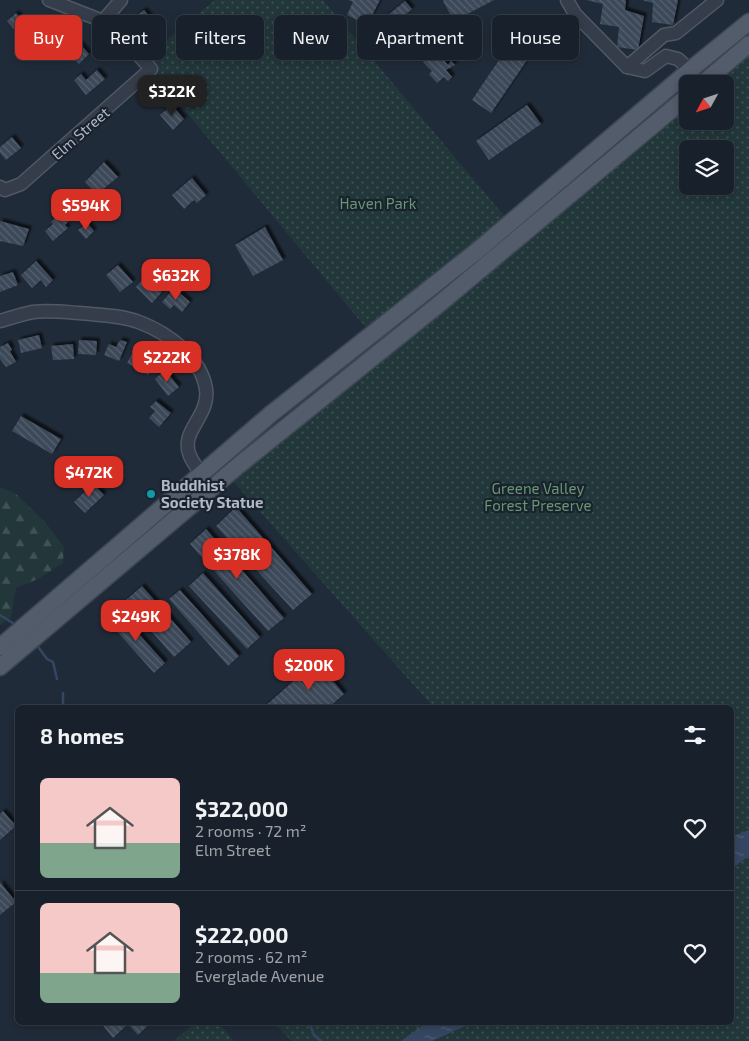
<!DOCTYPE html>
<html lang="en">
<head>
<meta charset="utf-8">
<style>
  body { margin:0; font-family:"Exo 2",sans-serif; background:#212833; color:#f1f3f6; height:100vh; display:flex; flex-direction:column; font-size:19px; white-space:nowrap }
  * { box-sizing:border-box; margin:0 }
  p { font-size:16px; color:#9fa3a9 }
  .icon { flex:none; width:28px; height:28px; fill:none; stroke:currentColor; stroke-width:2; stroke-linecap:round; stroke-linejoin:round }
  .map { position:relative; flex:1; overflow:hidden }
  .side { position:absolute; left:15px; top:705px; width:719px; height:320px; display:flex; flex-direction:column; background:#18202b; border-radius:8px; box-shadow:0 2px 8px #0003,0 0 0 1px #363e47 }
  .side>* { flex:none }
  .hud { position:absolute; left:15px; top:15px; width:720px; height:45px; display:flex; gap:10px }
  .needle { width:32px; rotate:230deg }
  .fabs { position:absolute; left:679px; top:75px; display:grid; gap:10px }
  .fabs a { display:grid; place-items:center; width:55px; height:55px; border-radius:8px; background:#18202b; box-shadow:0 2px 8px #0003,0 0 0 1px #363e47; font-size:25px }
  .price { position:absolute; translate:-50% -42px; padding:0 11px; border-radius:10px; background:#d93025; color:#fff; font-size:16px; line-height:32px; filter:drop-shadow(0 1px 2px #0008) }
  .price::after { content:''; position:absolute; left:50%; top:30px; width:15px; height:11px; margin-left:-8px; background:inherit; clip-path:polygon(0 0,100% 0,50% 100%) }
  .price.active { background:#222; color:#fff }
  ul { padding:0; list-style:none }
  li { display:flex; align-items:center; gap:15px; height:125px; padding:0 25px }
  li+li { border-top:1px solid #363e47 }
  li span { display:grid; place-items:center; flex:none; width:140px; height:100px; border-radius:8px; color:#555 }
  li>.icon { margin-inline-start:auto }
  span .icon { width:60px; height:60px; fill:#fffc; stroke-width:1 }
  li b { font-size:21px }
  h2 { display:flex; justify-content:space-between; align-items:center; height:60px; padding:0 25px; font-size:21px }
  .tag { padding:0 18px; border-radius:8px; background:#18202b; box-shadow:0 2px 8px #0003,0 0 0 1px #363e47; font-size:18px; line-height:45px }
  .tag.active { background:#d93025; color:#fff }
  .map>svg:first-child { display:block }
</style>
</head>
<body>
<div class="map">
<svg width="749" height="1041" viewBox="0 0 749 1041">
  <defs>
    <pattern id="forest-firs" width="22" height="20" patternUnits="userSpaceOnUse" patternTransform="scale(1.25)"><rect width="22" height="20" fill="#22373a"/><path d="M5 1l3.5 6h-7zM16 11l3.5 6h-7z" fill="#405255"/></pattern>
    <pattern id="park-dots" width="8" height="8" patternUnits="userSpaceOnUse" patternTransform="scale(1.25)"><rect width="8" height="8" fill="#22373a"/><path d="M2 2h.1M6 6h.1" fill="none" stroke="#405255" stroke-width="1.8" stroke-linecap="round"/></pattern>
    <pattern id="water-ripples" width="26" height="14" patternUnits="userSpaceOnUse" patternTransform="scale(1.25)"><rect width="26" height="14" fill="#344661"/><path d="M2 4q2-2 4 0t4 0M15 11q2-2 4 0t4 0" fill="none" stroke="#4f5f76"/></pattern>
    <pattern id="building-back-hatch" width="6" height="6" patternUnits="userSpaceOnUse" patternTransform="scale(1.25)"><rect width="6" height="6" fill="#3c4959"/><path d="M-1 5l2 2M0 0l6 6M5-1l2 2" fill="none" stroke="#56616f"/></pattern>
    <filter id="shadow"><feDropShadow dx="3" dy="-3" stdDeviation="1" flood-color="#0009"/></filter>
  </defs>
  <rect width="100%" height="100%" fill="#202b39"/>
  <polygon fill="url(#forest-firs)" points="0,487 16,494 45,522 64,547 63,563 38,579 16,588 11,617 0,625"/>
  <g fill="url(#park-dots)" fill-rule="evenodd">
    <polygon points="215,0 323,0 506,218 366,328 143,60"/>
    <path d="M749,47V1041H291L275,1023L731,1022V708L433,707L232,480L687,99L688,121H725V84H706ZM688,149H725V186H688Z"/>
    <polygon points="196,1022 219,1023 234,1041 174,1041"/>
  </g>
  <g fill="url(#water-ripples)">
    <polygon points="749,830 749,856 731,869 731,837"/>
    <polygon points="426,1023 426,1022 472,1023 432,1041 401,1041"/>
  </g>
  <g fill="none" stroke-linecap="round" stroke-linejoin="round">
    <g stroke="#344661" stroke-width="2.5">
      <polyline points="0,615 16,625"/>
      <polyline points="36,644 47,659 53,662"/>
      <polyline points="53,662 57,679"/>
      <polyline points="63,693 63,708"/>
      <polyline points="309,1022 314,1035 321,1041"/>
    </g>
  </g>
  <g fill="url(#building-back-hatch)" filter="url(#shadow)">
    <polygon points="348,0 380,0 367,25 347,15 353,2"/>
    <polygon points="494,0 454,21 443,1 444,0"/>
    <polygon points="586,0 626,0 625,10 644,16 638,50 617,47 619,27 600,24 603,4"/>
    <polygon points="642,0 678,0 673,25 652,22 653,3"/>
    <polygon points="405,1 412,9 389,28 382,20"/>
    <polygon points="144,10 159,28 150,35 135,17"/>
    <polygon points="16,13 27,25 18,34 7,21"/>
    <polygon points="42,26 58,43 50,51 44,45 40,49 34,43 39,39 34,33"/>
    <polygon points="517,33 536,47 491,113 472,100"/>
    <polygon points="75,38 89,54 79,64 64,47"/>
    <polygon points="436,51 448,65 451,61 455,65 446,70 452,77 448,81 444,77 437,83 429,74 432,71 423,62"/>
    <polygon points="97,70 105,79 86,95 74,80 81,74 86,80"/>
    <polygon points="172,105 184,119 173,130 160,115"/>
    <polygon points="527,105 541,124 489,160 476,141"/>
    <polygon points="12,137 21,148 6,160 0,153 0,147"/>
    <polygon points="104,162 118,177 97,194 85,182"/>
    <polygon points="192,178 206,195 197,203 194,200 184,209 172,195"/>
    <polygon points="62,212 69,221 65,225 68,228 53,241 45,231 53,224 51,222"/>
    <polygon points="0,221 29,229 23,246 0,241"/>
    <polygon points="87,223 94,231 86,239 78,230"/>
    <polygon points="265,227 283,260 253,276 235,245"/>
    <polygon points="36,261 53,280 46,287 41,280 32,288 21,275"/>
    <polygon points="118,265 133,282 120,292 106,275"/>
    <polygon points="13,272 18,285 0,292 0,276"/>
    <polygon points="143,279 146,282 149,279 162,292 152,303 136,287"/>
    <polygon points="174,288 190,302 182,312 174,305 170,309 162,302"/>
    <polygon points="39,335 42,348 21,353 18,340"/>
    <polygon points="79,340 97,341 96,355 78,354"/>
    <polygon points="120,340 127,342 119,361 104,355 109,344 116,347"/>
    <polygon points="8,343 12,350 10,351 16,362 6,367 0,359 0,347"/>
    <polygon points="73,344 74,359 53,360 51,346"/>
    <polygon points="133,352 155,363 148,375 127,363"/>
    <polygon points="165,370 179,387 168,396 155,379"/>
    <polygon points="156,401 171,413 159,427 149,418 155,411 150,407"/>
    <polygon points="21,416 61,439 52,454 12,431"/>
    <polygon points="93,484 104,495 85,513 74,502"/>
    <polygon points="236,507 312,594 293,610 216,526"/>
    <polygon points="206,529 284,618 268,631 190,544"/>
    <polygon points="203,573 260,637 247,649 189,586"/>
    <polygon points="142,586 191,642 174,657 125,601"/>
    <polygon points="180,590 239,656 228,666 169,599"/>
    <polygon points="117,610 165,663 154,673 107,620"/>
    <polygon points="316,661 344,694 328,708 263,708"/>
    <polygon points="3,811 16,826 0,840 0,814"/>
    <polygon points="0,882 16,902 0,915"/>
    <polygon points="100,1022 152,1022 138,1035 128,1024 113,1038"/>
  </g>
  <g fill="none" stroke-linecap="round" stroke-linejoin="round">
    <g stroke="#4f5864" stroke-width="15">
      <g id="minor">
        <polyline points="567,0 575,14 627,67 645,71 666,56 678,59 690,70"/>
        <polyline points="103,21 121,0"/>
        <polyline points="627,67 664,35 676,33 717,0"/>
        <polyline points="0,187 5,190 21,184 151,69 125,40 103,21 49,0"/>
        <path d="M0,321C11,318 22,314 33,312C48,310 64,312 79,313C99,315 120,315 139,322C168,333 201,357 206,389C210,417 179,431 190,456C195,468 205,477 213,487"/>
      </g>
    </g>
    <g stroke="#3d4653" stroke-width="19">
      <g id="major">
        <polyline points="702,84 749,44"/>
        <polyline points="0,647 271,414 477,251 690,70 749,22"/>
        <polyline points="0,667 239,465 438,305 688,96"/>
      </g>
    </g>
    <use href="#minor" stroke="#343d49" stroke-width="12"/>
    <use href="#major" stroke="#525c6a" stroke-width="16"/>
  </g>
  <circle fill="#0f9aa8" stroke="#1a222e" stroke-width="2" cx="151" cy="494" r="5"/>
  <g text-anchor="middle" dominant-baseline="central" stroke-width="4.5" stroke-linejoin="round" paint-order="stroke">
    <g font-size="15" fill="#afb8c6" stroke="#1a222e">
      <text transform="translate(80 133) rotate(-41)">Elm Street</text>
    </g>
    <g font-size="15" fill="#669771" stroke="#1a222e">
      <text x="378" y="203">Haven Park</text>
      <text x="538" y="488">Greene Valley<tspan x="538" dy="17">Forest Preserve</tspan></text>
    </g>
    <g font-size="15" font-weight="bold" fill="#afb8c6" stroke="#1a222e" text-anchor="start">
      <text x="161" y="485">Buddhist<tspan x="161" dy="17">Society Statue</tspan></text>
    </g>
  </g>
</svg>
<div class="fabs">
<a><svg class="needle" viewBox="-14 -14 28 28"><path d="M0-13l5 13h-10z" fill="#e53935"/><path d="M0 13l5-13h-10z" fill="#9fa3a9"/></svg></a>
<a><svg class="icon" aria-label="layers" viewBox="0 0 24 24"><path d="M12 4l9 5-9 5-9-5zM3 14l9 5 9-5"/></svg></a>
</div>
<b class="price active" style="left:172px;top:117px">$322K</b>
<b class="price" style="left:86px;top:231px">$594K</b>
<b class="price" style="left:176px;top:301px">$632K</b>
<b class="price" style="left:167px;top:383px">$222K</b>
<b class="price" style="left:89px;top:498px">$472K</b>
<b class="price" style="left:237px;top:580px">$378K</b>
<b class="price" style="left:136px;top:642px">$249K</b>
<b class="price" style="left:309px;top:691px">$200K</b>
<div class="hud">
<a class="tag active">Buy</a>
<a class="tag">Rent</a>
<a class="tag">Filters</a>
<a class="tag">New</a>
<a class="tag">Apartment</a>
<a class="tag">House</a>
</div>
<section class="side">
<h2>8 homes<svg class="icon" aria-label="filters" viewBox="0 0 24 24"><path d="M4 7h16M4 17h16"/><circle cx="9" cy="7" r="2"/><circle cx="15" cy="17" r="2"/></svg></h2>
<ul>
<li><span style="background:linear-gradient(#f6c9c9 65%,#7fa58c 0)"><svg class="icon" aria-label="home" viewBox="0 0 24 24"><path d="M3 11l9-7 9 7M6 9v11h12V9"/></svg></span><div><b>$322,000</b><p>2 rooms · 72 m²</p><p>Elm Street</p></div><svg class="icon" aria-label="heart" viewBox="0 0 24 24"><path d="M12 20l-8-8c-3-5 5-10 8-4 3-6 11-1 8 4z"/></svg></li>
<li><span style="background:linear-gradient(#f6c9c9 70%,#7fa58c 0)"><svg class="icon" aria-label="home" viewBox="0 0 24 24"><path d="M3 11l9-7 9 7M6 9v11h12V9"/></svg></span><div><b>$222,000</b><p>2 rooms · 62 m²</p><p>Everglade Avenue</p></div><svg class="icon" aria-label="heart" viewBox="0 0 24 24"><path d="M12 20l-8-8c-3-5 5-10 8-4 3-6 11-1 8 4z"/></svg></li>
</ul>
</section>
</div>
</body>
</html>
